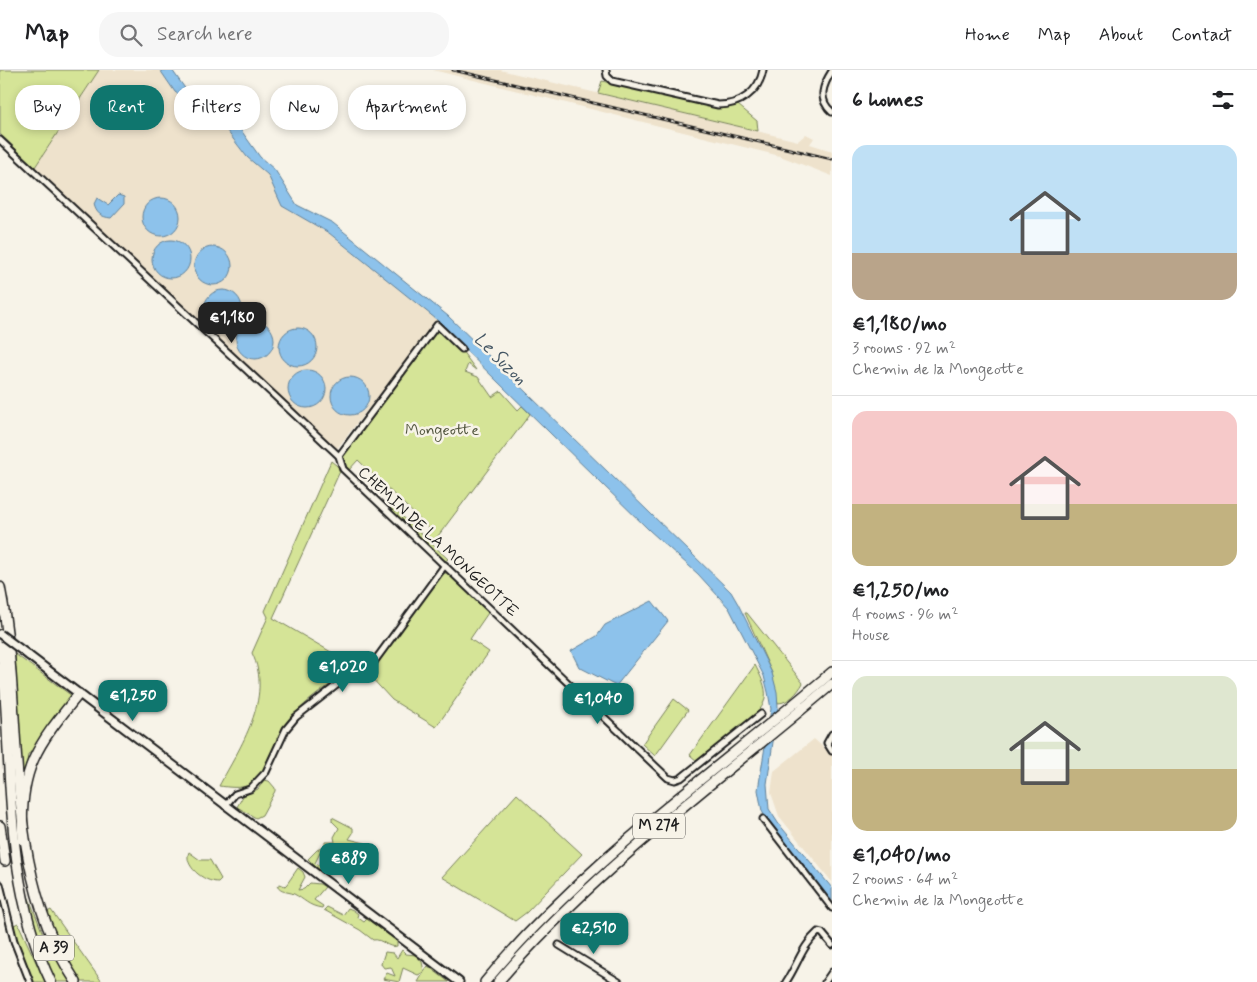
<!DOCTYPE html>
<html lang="en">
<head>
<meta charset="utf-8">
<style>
  body { margin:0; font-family:Mynerve,sans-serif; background:#f6f6f6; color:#202124; height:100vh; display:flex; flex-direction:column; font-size:19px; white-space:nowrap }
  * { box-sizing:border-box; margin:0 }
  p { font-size:16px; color:#757577 }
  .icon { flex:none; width:28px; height:28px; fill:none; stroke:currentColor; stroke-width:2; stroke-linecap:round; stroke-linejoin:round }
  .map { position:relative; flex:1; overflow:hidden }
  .details { display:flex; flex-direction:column; background:#fff; width:425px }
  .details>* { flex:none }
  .guide { position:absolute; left:15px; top:15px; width:475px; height:45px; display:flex; gap:10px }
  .price { position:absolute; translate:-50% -42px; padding:0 11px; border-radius:10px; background:#0f766e; color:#fff; font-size:16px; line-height:32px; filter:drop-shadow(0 1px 2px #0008) }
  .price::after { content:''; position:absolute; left:50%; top:30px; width:15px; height:11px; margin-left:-8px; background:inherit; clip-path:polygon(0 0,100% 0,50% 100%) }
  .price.on { background:#222; color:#fff }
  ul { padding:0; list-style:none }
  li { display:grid; align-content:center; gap:10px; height:265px; padding:0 20px }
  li+li { border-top:1px solid #e0e0e0 }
  li span { display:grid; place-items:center; height:155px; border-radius:15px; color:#555 }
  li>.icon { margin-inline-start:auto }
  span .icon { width:90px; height:90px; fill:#fffc; stroke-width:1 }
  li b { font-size:21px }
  h2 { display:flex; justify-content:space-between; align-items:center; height:60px; padding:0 20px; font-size:21px }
  .tag { padding:0 18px; border-radius:20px; background:#fff; box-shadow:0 2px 8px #0003; font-size:18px; line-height:45px }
  .tag.on { background:#0f766e; color:#fff }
  header { display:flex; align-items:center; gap:30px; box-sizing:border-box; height:70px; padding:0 25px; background:#fff; border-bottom:1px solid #e0e0e0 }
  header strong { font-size:24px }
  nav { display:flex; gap:28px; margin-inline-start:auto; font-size:18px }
  .search { width:350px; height:45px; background:#f6f6f6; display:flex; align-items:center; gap:12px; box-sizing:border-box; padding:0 18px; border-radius:20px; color:#757577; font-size:19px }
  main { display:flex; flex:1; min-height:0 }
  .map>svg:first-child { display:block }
</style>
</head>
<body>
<header>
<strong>Map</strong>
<div class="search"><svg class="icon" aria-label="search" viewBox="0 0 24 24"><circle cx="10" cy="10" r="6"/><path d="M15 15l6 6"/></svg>Search here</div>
<nav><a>Home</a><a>Map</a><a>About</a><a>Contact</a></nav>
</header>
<main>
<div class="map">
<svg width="832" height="912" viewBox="0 0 832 912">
  <rect width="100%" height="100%" fill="#f7f3e8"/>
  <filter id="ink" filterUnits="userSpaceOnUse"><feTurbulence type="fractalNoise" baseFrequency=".02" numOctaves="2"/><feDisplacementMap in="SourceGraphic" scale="10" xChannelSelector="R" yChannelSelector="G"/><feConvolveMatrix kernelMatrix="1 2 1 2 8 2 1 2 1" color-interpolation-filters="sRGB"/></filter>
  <g filter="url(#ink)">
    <g fill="#eee2cc">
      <polygon points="99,0 160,0 175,22 224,57 247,87 268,105 282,136 329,163 438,250 335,381 35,97"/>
      <polygon points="433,0 500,0 798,71 806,64 814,68 810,74 832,81 832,106 780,86"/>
      <polygon points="814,669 832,685 832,812 779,746 771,723 774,701"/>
    </g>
    <g fill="#d5e497" stroke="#78805a">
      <polygon points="0,0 99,0 35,97 0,64"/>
      <polygon points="602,11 715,37 725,38 738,35 757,51 758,61 598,23"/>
      <polygon points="437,259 462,281 476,300 468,294 465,302 478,307 492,327 501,321 518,340 522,336 530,344 432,474 448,489 444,492 391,442 390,435 425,467 431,460 358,390 348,401 343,387"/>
      <path d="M331,391L341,399L273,548L355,596C330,616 297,634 281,662C272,678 267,705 249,715C240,719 228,717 219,716C240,677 274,628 252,583L268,547L265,541Z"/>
      <polygon points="448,502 452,504 490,540 470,569 489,582 436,657 392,630 368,604 441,505"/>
      <path d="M745,543H747L803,613C798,622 789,633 778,633L772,603Z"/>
      <polygon points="15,584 72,626 32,682 28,684 21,741"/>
      <path d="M755,595C760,605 767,617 765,628C762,649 715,679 698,692L690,685Z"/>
      <polygon points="674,629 688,640 655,686 642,674"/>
      <polygon points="264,710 269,711 275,718 275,721 262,745 256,748 237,737 243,726 258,719"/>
      <polygon points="517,724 582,784 527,842 515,851 442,807"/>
      <polygon points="332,747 353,758 353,763 349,769 365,773 365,778 352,779 349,775 346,776 333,791 328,788 331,780 328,778 320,783 315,793 317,795 326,794 325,798 319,800 308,789 317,780 325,776 325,772 335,772 334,767 339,758 332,751"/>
      <path d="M189,782L200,790H210L221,809L218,812C203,812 183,795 189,782Z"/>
      <path d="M298,798L303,802L305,807L298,820L304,819L310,813L320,814L325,817L314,830L323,836L322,838C308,836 304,829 294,824C287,821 281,823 277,816L280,814L285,816L287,814Z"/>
      <polygon points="25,818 43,864 72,912 56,912 38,879"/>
      <path d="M327,837L343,845L348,838L353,840L358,844L357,847L364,852L367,849L397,871V876C388,879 382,868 373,870L360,860L324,840Z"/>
      <polygon points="51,840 102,912 82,912 76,904 43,844"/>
      <polygon points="18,853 45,912 32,912 17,875 12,856"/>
      <polygon points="402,880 406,884 416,885 422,892 424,901 428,896 449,912 418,912 424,902 418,905 403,898 399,912 383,909 387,903 395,906 391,897 384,898 381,894 385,882 393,883 397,888"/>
    </g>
    <g fill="#8dc2eb" stroke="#608098">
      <polygon points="160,0 172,0 189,24 238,56 260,87 275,100 297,135 333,153 448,246 731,522 738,534 772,603 777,622 778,637 767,714 769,739 778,753 832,818 832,833 772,760 762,741 758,720 771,639 768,622 764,606 729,538 698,504 649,460 449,264 441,253 329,163 282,136 268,105 247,87 224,57 175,22"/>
      <path d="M118,125L124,127V134L111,148C101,147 96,143 94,134L97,128L108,135Z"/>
      <circle cx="161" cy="147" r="19"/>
      <circle cx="171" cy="189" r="19"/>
      <circle cx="213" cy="196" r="19"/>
      <circle cx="223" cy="239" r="19"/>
      <circle cx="255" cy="270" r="19"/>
      <circle cx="298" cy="277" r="19"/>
      <circle cx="307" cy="319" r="19"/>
      <circle cx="350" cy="326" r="19"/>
      <polygon points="652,531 668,551 616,616 579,597 571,581 597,566 605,555"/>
    </g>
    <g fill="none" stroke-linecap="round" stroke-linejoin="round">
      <g stroke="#1c1c1c" stroke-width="9">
        <g id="street">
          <path d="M606,0L607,6L612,11L718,35C740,35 759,22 763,0"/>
          <path d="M832,1C823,15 817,29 832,42"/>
          <polyline points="0,70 339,386 343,399 668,708 675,710 681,708 761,644"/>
          <polyline points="339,386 437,255 462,279"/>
          <polyline points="832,664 827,673 832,681"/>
          <polyline points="225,736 235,724 250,719 266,702 286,659 296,647 356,600 371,596 445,495"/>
          <polyline points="763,749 832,838"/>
          <polyline points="0,814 14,871 30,912"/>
          <polyline points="559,875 619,912"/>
          <path d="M786,912C797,896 802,876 818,862L822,863L832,875"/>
          <polyline points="825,912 832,902"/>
        </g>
      </g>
      <g stroke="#1c1c1c" stroke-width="11">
        <polyline id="secondary" points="28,585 459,912"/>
      </g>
      <g stroke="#1c1c1c" stroke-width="12">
        <g id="highway">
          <path d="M0,517C26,649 0,798 76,912"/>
          <path d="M0,565C14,682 0,806 51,912"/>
          <polyline points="0,756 5,791"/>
          <path d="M23,770C18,700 37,675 79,624"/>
          <path d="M485,912C584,792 714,703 832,602"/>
          <path d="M498,912C596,798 718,711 832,614"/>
        </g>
      </g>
      <use href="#street" stroke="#f7f3e8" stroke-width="5"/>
      <use href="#secondary" stroke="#f7f3e8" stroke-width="7"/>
      <use href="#highway" stroke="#f7f3e8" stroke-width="9"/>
      <g stroke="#1c1c1c" stroke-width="3">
        <polyline id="rail" points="453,0 832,89"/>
      </g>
      <use href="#rail" stroke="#f7f3e8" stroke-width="1" stroke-dasharray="4" stroke-linecap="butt"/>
      <g stroke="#1c1c1c" stroke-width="11" stroke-linecap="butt">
        <polyline id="secondary-bridge" points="0,564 28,585"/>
      </g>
      <use href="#secondary-bridge" stroke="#f7f3e8" stroke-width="7"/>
    </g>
  </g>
  <g text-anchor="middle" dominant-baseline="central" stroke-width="5" stroke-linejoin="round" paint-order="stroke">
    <g fill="#f7f3e8" stroke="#5e5c59" stroke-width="1">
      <rect x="633" y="743.5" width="52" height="25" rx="4"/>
      <rect x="34" y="865.5" width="40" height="25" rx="4"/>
    </g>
    <g font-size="15" font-weight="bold" fill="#1c1c1c">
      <text x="659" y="756">M 274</text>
      <text x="54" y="878">A 39</text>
    </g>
    <g font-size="16" fill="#545841" stroke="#f7f3e8">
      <text x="442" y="360">Mongeotte</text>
    </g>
    <g font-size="16" fill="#1c1c1c" stroke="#f7f3e8">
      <text transform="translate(438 472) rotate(43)">CHEMIN DE LA MONGEOTTE</text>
    </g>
    <g font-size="18" font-style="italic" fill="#445664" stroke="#f7f3e8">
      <text transform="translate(500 289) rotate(45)">Le Suzon</text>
    </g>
  </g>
</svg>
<b class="price on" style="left:232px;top:274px">€1,180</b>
<b class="price" style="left:343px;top:623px">€1,020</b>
<b class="price" style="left:133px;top:652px">€1,250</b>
<b class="price" style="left:598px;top:655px">€1,040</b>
<b class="price" style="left:349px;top:815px">€889</b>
<b class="price" style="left:594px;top:885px">€2,510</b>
<div class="guide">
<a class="tag">Buy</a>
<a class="tag on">Rent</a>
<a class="tag">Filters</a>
<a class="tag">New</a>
<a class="tag">Apartment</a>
</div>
</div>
<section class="details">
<h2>6 homes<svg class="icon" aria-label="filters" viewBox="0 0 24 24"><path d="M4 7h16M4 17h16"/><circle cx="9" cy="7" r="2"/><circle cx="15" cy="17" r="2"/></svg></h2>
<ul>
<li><span style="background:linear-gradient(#bfe0f5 70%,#b9a48a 0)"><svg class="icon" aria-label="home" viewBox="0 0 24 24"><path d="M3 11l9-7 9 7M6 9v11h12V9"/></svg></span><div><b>€1,180/mo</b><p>3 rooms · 92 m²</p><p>Chemin de la Mongeotte</p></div></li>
<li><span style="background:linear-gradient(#f6c9c9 60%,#c2b280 0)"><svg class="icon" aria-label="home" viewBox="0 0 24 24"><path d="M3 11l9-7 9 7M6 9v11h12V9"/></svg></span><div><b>€1,250/mo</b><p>4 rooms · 96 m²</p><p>House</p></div></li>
<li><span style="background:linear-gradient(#dfe7d0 60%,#c2b280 0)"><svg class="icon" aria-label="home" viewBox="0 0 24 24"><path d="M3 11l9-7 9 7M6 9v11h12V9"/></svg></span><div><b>€1,040/mo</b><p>2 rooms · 64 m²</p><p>Chemin de la Mongeotte</p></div></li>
</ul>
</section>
</main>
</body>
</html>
